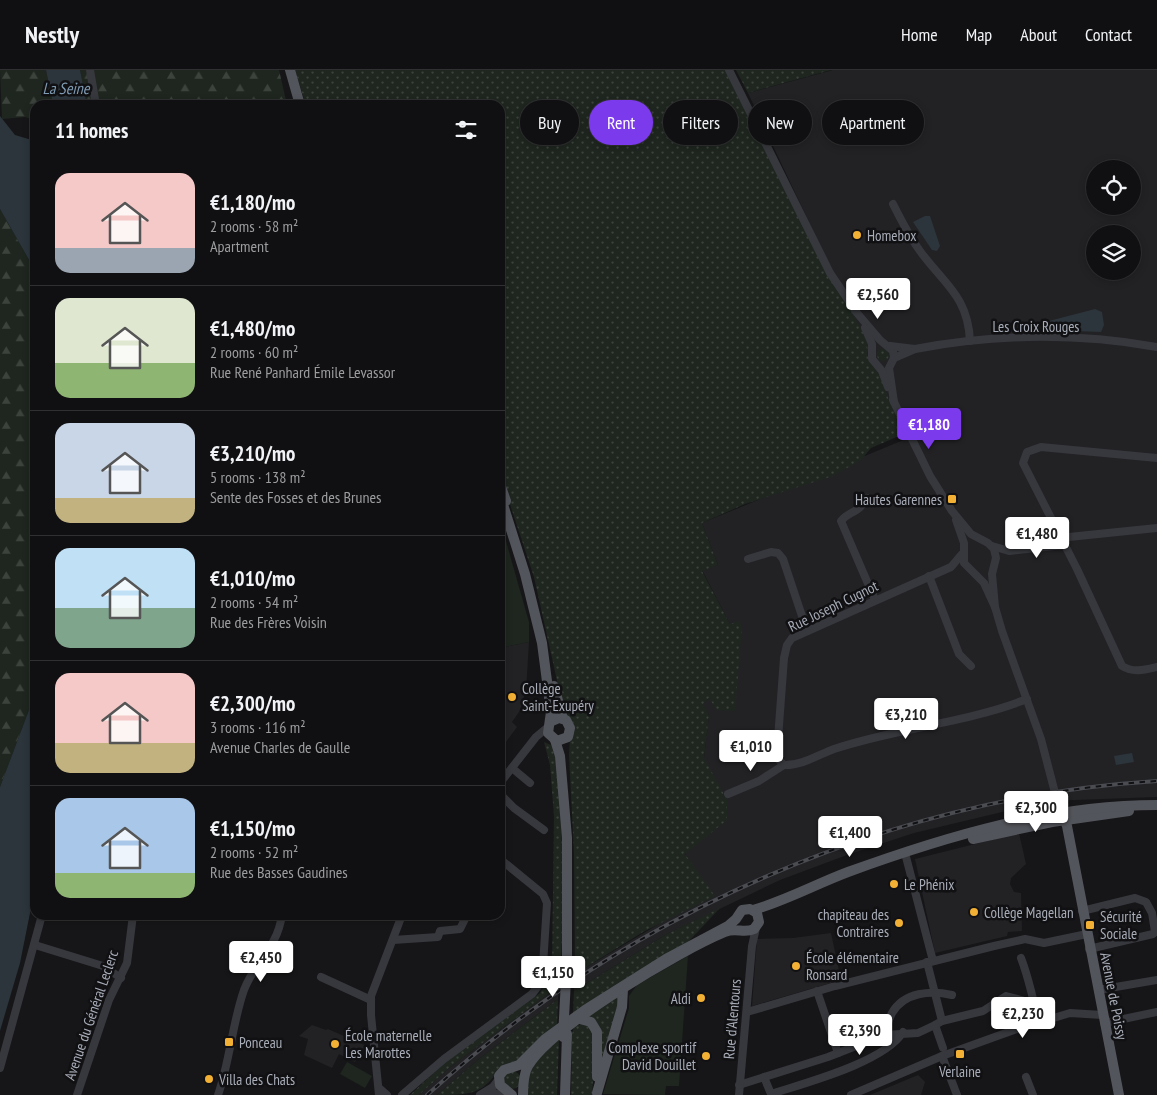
<!DOCTYPE html>
<html lang="en">
<head>
<meta charset="utf-8">
<style>
  body { margin:0; font-family:"PT Sans Narrow",sans-serif; background:#19191b; color:#f1f3f6; height:100vh; display:flex; flex-direction:column; font-size:19px; white-space:nowrap }
  * { box-sizing:border-box; margin:0 }
  p { font-size:16px; color:#9c9d9f }
  .icon { flex:none; width:28px; height:28px; fill:none; stroke:currentColor; stroke-width:2; stroke-linecap:round; stroke-linejoin:round }
  .map { position:relative; flex:1; overflow:hidden }
  .details { position:absolute; left:30px; top:30px; width:475px; height:820px; display:flex; flex-direction:column; background:#101012; border-radius:15px; box-shadow:0 2px 8px #0003,0 0 0 1px #303032 }
  .details>* { flex:none }
  .hud { position:absolute; left:520px; top:30px; width:475px; height:45px; display:flex; gap:10px }
  .fabs { position:absolute; left:1086px; top:90px; display:grid; gap:10px }
  .fabs a { display:grid; place-items:center; width:55px; height:55px; border-radius:50%; background:#101012; box-shadow:0 2px 8px #0003,0 0 0 1px #303032; font-size:25px }
  .price { position:absolute; translate:-50% -42px; padding:0 11px; border-radius:5px; background:#fff; color:#222; font-size:16px; line-height:32px; filter:drop-shadow(0 1px 2px #0008) }
  .price::after { content:''; position:absolute; left:50%; top:30px; width:15px; height:11px; margin-left:-8px; background:inherit; clip-path:polygon(0 0,100% 0,50% 100%) }
  .price.selected { background:#7c3aed; color:#fff }
  ul { padding:0; list-style:none }
  li { display:flex; align-items:center; gap:15px; height:125px; padding:0 25px }
  li+li { border-top:1px solid #303032 }
  li span { display:grid; place-items:center; flex:none; width:140px; height:100px; border-radius:15px; color:#555 }
  li>.icon { margin-inline-start:auto }
  span .icon { width:60px; height:60px; fill:#fffc; stroke-width:1 }
  li b { font-size:21px }
  h2 { display:flex; justify-content:space-between; align-items:center; height:60px; padding:0 25px; font-size:21px }
  .pill { padding:0 18px; border-radius:22px; background:#101012; box-shadow:0 2px 8px #0003,0 0 0 1px #303032; font-size:18px; line-height:45px }
  .pill.selected { background:#7c3aed; color:#fff }
  header { display:flex; align-items:center; gap:30px; box-sizing:border-box; height:70px; padding:0 25px; background:#101012; border-bottom:1px solid #303032 }
  header strong { font-size:24px }
  nav { display:flex; gap:28px; margin-inline-start:auto; font-size:18px }
  .map>svg:first-child { display:block }
</style>
</head>
<body>
<header>
<strong>Nestly</strong>
<nav><a>Home</a><a>Map</a><a>About</a><a>Contact</a></nav>
</header>
<div class="map">
<svg width="1157" height="1025" viewBox="0 0 1157 1025">
  <defs>
    <pattern id="grass-dots" width="8" height="8" patternUnits="userSpaceOnUse" patternTransform="scale(1.25)"><rect width="8" height="8" fill="#1e261f"/><path d="M2 2h.1M6 6h.1" fill="none" stroke="#3c433d" stroke-width="1.8" stroke-linecap="round"/></pattern>
    <pattern id="forest-firs" width="22" height="20" patternUnits="userSpaceOnUse" patternTransform="scale(1.25)"><rect width="22" height="20" fill="#1e261f"/><path d="M5 1l3.5 6h-7zM16 11l3.5 6h-7z" fill="#3c433d"/></pattern>
  </defs>
  <rect width="100%" height="100%" fill="#161618"/>
  <g fill="#222225" fill-rule="evenodd">
    <path d="M833,0H1157V727L1048,731L914,763L847,785L780,810L667,864L574,921L575,904L674,845L704,688L709,645L702,634L709,628L730,554L702,500L718,495L702,453L906,369L808,150L748,23ZM1095,99H1132V136H1095ZM1095,164H1132V201H1095Z"/>
    <polygon points="529,572 526,621 519,642 512,652 517,657 506,672 503,670 500,674 500,578"/>
    <polygon points="1019,763 1026,794 1011,808 1010,814 1014,822 1021,823 1022,861 1008,862 1007,866 935,883 915,789"/>
    <polygon points="831,863 841,910 752,936 757,869 793,868"/>
    <polygon points="559,916 558,929 479,989 437,1025 419,1025 449,998"/>
    <polygon points="312,955 326,960 328,959 369,977 361,980 355,992 339,984 332,998 304,985 308,969 299,966"/>
    <polygon points="918,1005 925,1012 921,1025 870,1025"/>
  </g>
  <g fill="url(#grass-dots)">
    <polygon points="295,0 729,0 830,203 867,270 868,290 880,305 889,330 908,362 871,378 861,390 833,406 745,434 702,453 718,495 702,501 730,554 739,551 742,558 735,641 717,640 709,628 703,634 709,645 704,688 727,730 727,750 685,784 715,826 643,862 575,904 574,783 569,685 570,669 534,507 500,404 500,35 306,35"/>
    <polygon points="736,0 831,0 748,23"/>
    <circle cx="883" cy="285" r="6"/>
    <polygon points="544,672 551,675 557,691 563,789 563,856 559,916 449,998 419,1025 410,1025 452,986 540,923 552,899 554,746 550,695"/>
    <polygon points="720,838 688,872 573,945 574,921 667,864"/>
    <polygon points="620,923 602,1001 601,964 584,947"/>
    <path d="M558,929L557,957L515,992L499,998C484,1025 468,1025 437,1025L479,989Z"/>
    <polygon points="583,953 592,958 595,975 592,1025 571,1025 572,964 574,957"/>
    <path d="M559,969L557,1025H527C528,1018 527,1012 528,1006C530,991 549,979 559,969Z"/>
    <circle cx="512" cy="1010" r="9"/>
  </g>
  <g fill="url(#forest-firs)">
    <polygon points="0,0 46,0 53,35 35,35 35,50 25,47 2,49"/>
    <polygon points="80,0 279,0 287,35 87,35"/>
    <polygon points="0,139 32,195 35,207 35,624 0,717"/>
  </g>
  <g fill="#1e261f">
    <polygon points="500,450 529,552 529,572 500,578"/>
    <polygon points="688,886 679,1016 666,1016 665,1025 603,1024 629,938 629,926 637,915"/>
    <polygon points="347,992 372,1006 365,1018 340,1004"/>
  </g>
  <g fill="#2c353c">
    <polygon points="46,0 80,0 87,35 53,35"/>
    <polygon points="0,46 15,65 35,71 35,207 32,195 0,139"/>
    <polygon points="925,146 930,146 940,176 937,181 932,180 913,152"/>
    <polygon points="1095,239 1102,242 1104,255 1101,262 1050,260 1047,256 1049,251"/>
    <polygon points="35,624 35,818 20,893 0,961 0,717"/>
    <polygon points="1132,683 1134,692 1116,695 1114,686"/>
  </g>
  <g fill="none" stroke-linecap="round" stroke-linejoin="round">
    <g stroke="#37383d" stroke-width="8">
      <polyline points="90,0 96,35"/>
      <polyline points="729,0 830,203 857,243 880,270 893,281 894,288 889,298 894,332"/>
      <path d="M893,134C901,150 909,166 920,181C944,214 968,226 970,271"/>
      <polyline points="865,258 872,274 872,289 882,301 888,317"/>
      <polyline points="890,276 915,279 894,288"/>
      <path d="M915,279C994,264 1078,263 1157,277"/>
      <polyline points="893,330 930,406 952,441 971,464 988,473 994,479 996,488 992,504 995,537"/>
      <path d="M1157,388L1041,377L1027,382L1023,393L1077,499L1122,596C1133,603 1144,600 1157,597"/>
      <path d="M867,428C857,445 850,440 841,451L875,530"/>
      <polyline points="956,450 964,473 964,493 984,513 995,537 1002,561 1041,669 1060,742"/>
      <polyline points="1059,468 1157,458"/>
      <polyline points="992,476 1009,481 1063,475"/>
      <polyline points="748,489 771,482 778,483 783,489 807,561"/>
      <polyline points="929,506 959,584 971,596"/>
      <polyline points="784,695 778,689 777,682 784,588 787,575 792,568 951,497 962,484"/>
      <path d="M784,695C801,696 818,685 834,679C897,658 966,653 1027,629"/>
      <polyline points="512,698 530,713"/>
      <polyline points="500,713 536,667 548,657"/>
      <polyline points="500,724 514,738 544,760"/>
      <polyline points="728,724 759,711 784,695"/>
      <polyline points="905,783 933,891"/>
      <polyline points="1082,841 1135,828 1146,832 1152,843 1155,862 1153,864 1089,879"/>
      <polyline points="393,870 438,867 440,861 460,859 467,845"/>
      <polyline points="35,875 103,896 121,908"/>
      <path d="M1021,888C1026,901 1038,942 1036,953"/>
      <polyline points="927,892 942,951 935,955 943,978"/>
      <polyline points="321,907 371,930"/>
      <polyline points="1098,920 1157,910"/>
      <polyline points="817,921 838,983"/>
      <polyline points="747,942 835,916 994,876 1025,869 1044,873 1087,864"/>
      <polyline points="942,951 983,941 1006,926 1032,933"/>
      <polyline points="1104,953 1157,942"/>
      <polyline points="884,965 918,963 935,955"/>
      <polyline points="942,986 957,1025"/>
      <polyline points="0,998 42,845"/>
      <path d="M764,1007L771,1024C805,1013 885,992 903,962"/>
      <polyline points="1026,1007 1033,1025"/>
      <path d="M739,1015L828,987L884,965C887,958 888,950 892,943C904,922 931,920 952,925"/>
      <polyline points="379,1018 387,1025"/>
      <polyline points="77,1025 109,930 127,893 133,845"/>
      <path d="M218,1025C230,991 232,954 244,920C255,891 277,879 282,845"/>
      <polyline points="379,1025 371,945 371,926 402,845"/>
      <polyline points="402,1025 444,989 532,924 542,911 547,833 543,824 500,789"/>
      <polyline points="480,1025 493,1017 499,1009"/>
      <polyline points="489,1025 506,1022"/>
      <polyline points="739,1025 752,876 756,858"/>
      <polyline points="851,1025 942,986 1014,960 1070,943 1102,945"/>
    </g>
    <g stroke="#53555c" stroke-width="10">
      <polyline points="290,0 300,35"/>
      <polyline points="500,414 506,431"/>
      <polyline points="500,425 525,504 542,573 551,642 548,663 557,671 568,667 570,658 566,650 559,648 550,652"/>
      <polyline points="554,616 563,649"/>
      <polyline points="555,670 560,686 567,768 567,891"/>
      <polyline points="1062,745 1067,756 1119,1025"/>
      <polyline points="973,769 1052,752 1129,741"/>
      <path d="M753,840C785,831 816,814 848,802C947,766 1051,735 1157,735"/>
      <polyline points="580,949 591,952 597,962 597,1007"/>
      <polyline points="597,1023 622,937 623,919"/>
      <path d="M512,1025L500,1015L499,1006L504,1000L519,995L545,969L585,940L666,889L728,856L736,849L742,840L750,839L757,843L759,852L754,859C744,864 736,857 725,862C679,881 552,956 528,996C524,1003 523,1016 523,1025"/>
      <polyline points="565,1025 567,964"/>
    </g>
    <g stroke="#4a4c52" stroke-width="4">
      <path id="rail" d="M427,1025C626,845 887,728 1157,711"/>
    </g>
    <use href="#rail" stroke="#111113" stroke-width="2" stroke-dasharray="5.5" stroke-linecap="butt"/>
    <polyline stroke="#53555c" stroke-width="10" points="563,967 567,891"/>
  </g>
  <g fill="#f2b134" stroke="#111113" stroke-width="2">
    <circle cx="857" cy="165" r="5"/>
    <rect x="947" y="424" width="10" height="10" rx="2.5"/>
    <circle cx="512" cy="627" r="5"/>
    <circle cx="894" cy="814" r="5"/>
    <circle cx="974" cy="842" r="5"/>
    <circle cx="899" cy="853" r="5"/>
    <rect x="1085" y="850" width="10" height="10" rx="2.5"/>
    <circle cx="796" cy="896" r="5"/>
    <circle cx="701" cy="928" r="5"/>
    <rect x="224" y="967" width="10" height="10" rx="2.5"/>
    <circle cx="335" cy="974" r="5"/>
    <rect x="955" y="979" width="10" height="10" rx="2.5"/>
    <circle cx="706" cy="986" r="5"/>
    <circle cx="209" cy="1009" r="5"/>
  </g>
  <g text-anchor="middle" dominant-baseline="central" stroke-width="5" stroke-linejoin="round" paint-order="stroke">
    <g font-size="15" fill="#a8adb8" stroke="#111113" text-anchor="start">
      <text x="867" y="165">Homebox</text>
      <text x="942" y="429" text-anchor="end">Hautes Garennes</text>
      <text x="522" y="618">Collège<tspan x="522" dy="17">Saint-Exupéry</tspan></text>
      <text x="904" y="814">Le Phénix</text>
      <text x="984" y="842">Collège Magellan</text>
      <text x="889" y="844" text-anchor="end">chapiteau des<tspan x="889" dy="17">Contraires</tspan></text>
      <text x="1100" y="846">Sécurité<tspan x="1100" dy="17">Sociale</tspan></text>
      <text x="806" y="887">École élémentaire<tspan x="806" dy="17">Ronsard</tspan></text>
      <text x="691" y="928" text-anchor="end">Aldi</text>
      <text x="345" y="965">École maternelle<tspan x="345" dy="17">Les Marottes</tspan></text>
      <text x="239" y="972">Ponceau</text>
      <text x="696" y="977" text-anchor="end">Complexe sportif<tspan x="696" dy="17">David Douillet</tspan></text>
      <text x="960" y="1001" text-anchor="middle">Verlaine</text>
      <text x="219" y="1009">Villa des Chats</text>
    </g>
    <g font-size="15" fill="#a8adb8" stroke="#111113">
      <text x="1036" y="256">Les Croix Rouges</text>
      <text transform="translate(833 536) rotate(-26)">Rue Joseph Cugnot</text>
      <text transform="translate(1114 926) rotate(79)">Avenue de Poissy</text>
      <text transform="translate(91 945) rotate(-71)">Avenue du Général Leclerc</text>
      <text transform="translate(732 949) rotate(-85)">Rue d'Alentours</text>
    </g>
    <g font-size="16" font-style="italic" fill="#7f9bb3" stroke="#111113">
      <text x="66" y="18">La Seine</text>
    </g>
  </g>
</svg>
<div class="fabs">
<a><svg class="icon" aria-label="locate" viewBox="0 0 24 24"><circle cx="12" cy="12" r="6"/><path d="M12 2v4M12 18v4M2 12h4M18 12h4"/></svg></a>
<a><svg class="icon" aria-label="layers" viewBox="0 0 24 24"><path d="M12 4l9 5-9 5-9-5zM3 14l9 5 9-5"/></svg></a>
</div>
<b class="price" style="left:878px;top:250px">€2,560</b>
<b class="price selected" style="left:929px;top:380px">€1,180</b>
<b class="price" style="left:1037px;top:489px">€1,480</b>
<b class="price" style="left:906px;top:670px">€3,210</b>
<b class="price" style="left:751px;top:702px">€1,010</b>
<b class="price" style="left:1036px;top:763px">€2,300</b>
<b class="price" style="left:850px;top:788px">€1,400</b>
<b class="price" style="left:261px;top:913px">€2,450</b>
<b class="price" style="left:553px;top:928px">€1,150</b>
<b class="price" style="left:1023px;top:969px">€2,230</b>
<b class="price" style="left:860px;top:986px">€2,390</b>
<div class="hud">
<a class="pill">Buy</a>
<a class="pill selected">Rent</a>
<a class="pill">Filters</a>
<a class="pill">New</a>
<a class="pill">Apartment</a>
</div>
<section class="details">
<h2>11 homes<svg class="icon" aria-label="filters" viewBox="0 0 24 24"><path d="M4 7h16M4 17h16"/><circle cx="9" cy="7" r="2"/><circle cx="15" cy="17" r="2"/></svg></h2>
<ul>
<li><span style="background:linear-gradient(#f6c9c9 75%,#9aa5b1 0)"><svg class="icon" aria-label="home" viewBox="0 0 24 24"><path d="M3 11l9-7 9 7M6 9v11h12V9"/></svg></span><div><b>€1,180/mo</b><p>2 rooms · 58 m²</p><p>Apartment</p></div></li>
<li><span style="background:linear-gradient(#dfe7d0 65%,#8fb573 0)"><svg class="icon" aria-label="home" viewBox="0 0 24 24"><path d="M3 11l9-7 9 7M6 9v11h12V9"/></svg></span><div><b>€1,480/mo</b><p>2 rooms · 60 m²</p><p>Rue René Panhard Émile Levassor</p></div></li>
<li><span style="background:linear-gradient(#c9d6e8 75%,#c2b280 0)"><svg class="icon" aria-label="home" viewBox="0 0 24 24"><path d="M3 11l9-7 9 7M6 9v11h12V9"/></svg></span><div><b>€3,210/mo</b><p>5 rooms · 138 m²</p><p>Sente des Fosses et des Brunes</p></div></li>
<li><span style="background:linear-gradient(#bfe0f5 60%,#7fa58c 0)"><svg class="icon" aria-label="home" viewBox="0 0 24 24"><path d="M3 11l9-7 9 7M6 9v11h12V9"/></svg></span><div><b>€1,010/mo</b><p>2 rooms · 54 m²</p><p>Rue des Frères Voisin</p></div></li>
<li><span style="background:linear-gradient(#f6c9c9 70%,#c2b280 0)"><svg class="icon" aria-label="home" viewBox="0 0 24 24"><path d="M3 11l9-7 9 7M6 9v11h12V9"/></svg></span><div><b>€2,300/mo</b><p>3 rooms · 116 m²</p><p>Avenue Charles de Gaulle</p></div></li>
<li><span style="background:linear-gradient(#a9c7e8 75%,#8fb573 0)"><svg class="icon" aria-label="home" viewBox="0 0 24 24"><path d="M3 11l9-7 9 7M6 9v11h12V9"/></svg></span><div><b>€1,150/mo</b><p>2 rooms · 52 m²</p><p>Rue des Basses Gaudines</p></div></li>
</ul>
</section>
</div>
</body>
</html>
